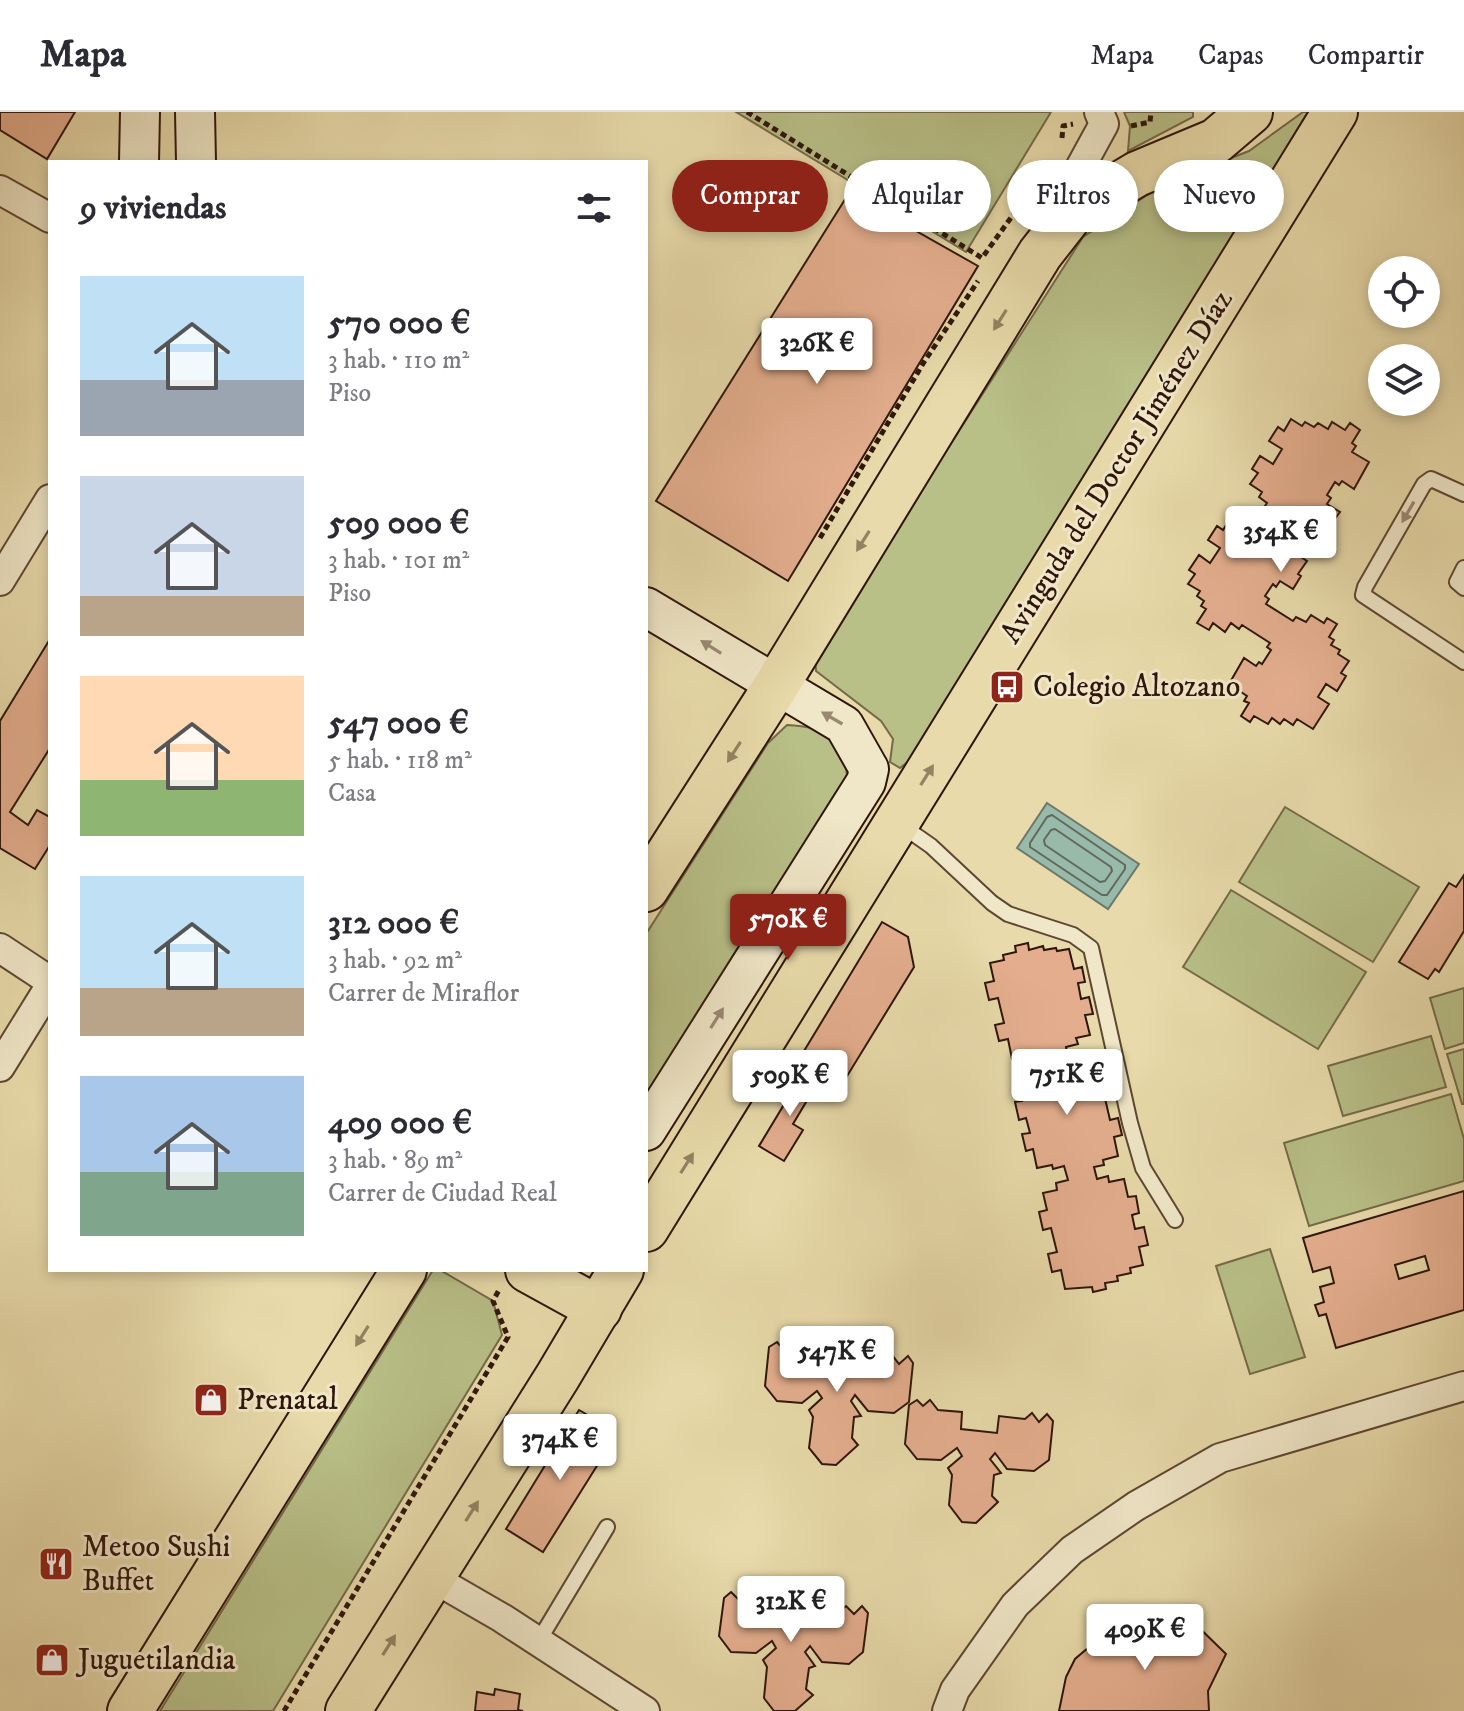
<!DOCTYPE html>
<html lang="es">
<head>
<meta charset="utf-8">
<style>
  body { margin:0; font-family:"IM FELL DW Pica",serif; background:#f7f7f7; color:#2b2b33; height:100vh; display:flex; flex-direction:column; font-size:30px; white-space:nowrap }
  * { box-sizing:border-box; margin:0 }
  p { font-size:26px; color:#7c7c81 }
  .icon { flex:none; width:44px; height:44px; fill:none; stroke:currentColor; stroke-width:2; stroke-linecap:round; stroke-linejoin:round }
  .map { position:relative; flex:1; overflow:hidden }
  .panel { position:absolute; left:48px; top:48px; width:600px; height:1112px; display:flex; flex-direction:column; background:#fff; border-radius:0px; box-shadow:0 4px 12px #0003 }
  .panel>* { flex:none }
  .hud { position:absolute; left:672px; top:48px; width:672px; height:72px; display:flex; gap:16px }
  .buttons { position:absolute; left:1368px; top:144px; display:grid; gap:16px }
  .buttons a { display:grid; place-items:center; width:72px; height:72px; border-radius:50%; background:#fff; box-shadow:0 4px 12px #0003; font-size:40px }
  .price { position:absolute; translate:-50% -68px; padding:0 18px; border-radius:8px; background:#fff; color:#222; font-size:26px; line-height:52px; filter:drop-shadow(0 2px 4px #0008) }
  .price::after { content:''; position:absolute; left:50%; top:48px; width:24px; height:18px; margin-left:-12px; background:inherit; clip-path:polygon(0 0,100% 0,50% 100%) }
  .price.active { background:#8f2418; color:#fff }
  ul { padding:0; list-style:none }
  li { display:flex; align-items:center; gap:24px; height:200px; padding:0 32px }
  li span { display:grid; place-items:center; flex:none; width:224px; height:160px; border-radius:0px; color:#555 }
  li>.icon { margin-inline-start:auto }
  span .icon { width:96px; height:96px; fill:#fffc; stroke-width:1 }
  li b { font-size:34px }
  h2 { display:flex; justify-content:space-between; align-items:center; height:96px; padding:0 32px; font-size:34px }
  .pill { padding:0 28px; border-radius:36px; background:#fff; box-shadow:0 4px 12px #0003; font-size:28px; line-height:72px }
  .pill.active { background:#8f2418; color:#fff }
  header { display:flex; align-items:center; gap:48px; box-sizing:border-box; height:112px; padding:0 40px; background:#fff; border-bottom:2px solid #e1e1e2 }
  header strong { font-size:38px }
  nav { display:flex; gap:44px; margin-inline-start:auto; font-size:28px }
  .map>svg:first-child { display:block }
</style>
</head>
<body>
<header>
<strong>Mapa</strong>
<nav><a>Mapa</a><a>Capas</a><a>Compartir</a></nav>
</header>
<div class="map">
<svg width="1464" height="1599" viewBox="0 0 1464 1599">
  <rect width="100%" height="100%" fill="#e8daaa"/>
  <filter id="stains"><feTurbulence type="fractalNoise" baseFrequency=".0025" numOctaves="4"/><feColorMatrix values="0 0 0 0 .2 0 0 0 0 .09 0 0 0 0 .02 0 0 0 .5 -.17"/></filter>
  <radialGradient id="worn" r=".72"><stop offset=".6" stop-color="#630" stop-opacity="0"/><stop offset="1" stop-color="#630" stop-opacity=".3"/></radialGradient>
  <g fill="#b8bf87" stroke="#746a48" stroke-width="2">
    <polygon points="736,0 1051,0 966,140"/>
    <polygon points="1124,0 1193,0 1193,5 1128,39 1130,14"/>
    <polygon points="1303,0 1308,0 924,637 900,656 890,650 893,627 881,609 816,559 815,544 1083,125 1164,72 1249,39"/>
    <path d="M787,613C826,615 843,622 847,664L646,992V822L768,631Z"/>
    <polygon points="1285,695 1419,775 1373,850 1239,770"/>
    <polygon points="1231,778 1366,860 1318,937 1183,855"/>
    <polygon points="1464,876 1464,931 1445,937 1430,886"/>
    <polygon points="1431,924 1446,975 1343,1004 1328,954"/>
    <polygon points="1464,937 1464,992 1462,992 1447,942"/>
    <polygon points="1451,982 1464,1027 1464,1069 1309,1114 1284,1031"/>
    <polygon points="1270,1137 1305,1245 1250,1262 1216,1154"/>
    <polygon points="433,1158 440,1158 493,1189 502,1223 273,1599 160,1599"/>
  </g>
  <polygon fill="#97baab" stroke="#6d786b" stroke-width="2" points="1047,691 1139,752 1108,797 1017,736"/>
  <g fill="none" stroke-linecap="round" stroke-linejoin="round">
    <g stroke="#63685a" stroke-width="2">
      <polygon points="1052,703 1125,753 1125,757 1107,783 1102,783 1030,735 1030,731 1047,705"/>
      <polygon points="1055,717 1111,755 1112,759 1105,769 1100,770 1045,733 1044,728 1051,718"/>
    </g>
  </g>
  <g fill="#e4ae8e" stroke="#2f160a" stroke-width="2" fill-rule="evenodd">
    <polygon points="0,0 75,0 47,47 0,18"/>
    <polygon points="849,81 978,154 788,469 656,389"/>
    <polygon points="1291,307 1302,314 1305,310 1314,315 1318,311 1328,317 1332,310 1345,318 1350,311 1360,318 1352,331 1356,334 1352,340 1369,350 1354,377 1342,369 1339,373 1335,370 1327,383 1331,386 1327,392 1340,400 1322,423 1306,413 1302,420 1299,418 1290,432 1293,433 1290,438 1307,449 1298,462 1301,464 1293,477 1280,469 1276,475 1273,472 1265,484 1269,487 1266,492 1293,509 1296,505 1306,510 1311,503 1324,511 1327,506 1337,512 1329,525 1334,528 1331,533 1340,538 1338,542 1349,549 1341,561 1346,564 1337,579 1326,572 1318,585 1329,592 1313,617 1297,607 1293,613 1284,607 1280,612 1272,606 1268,612 1254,604 1250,610 1241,604 1249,591 1244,589 1247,584 1229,572 1244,546 1256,554 1259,550 1262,552 1271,538 1267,535 1270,531 1242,513 1239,517 1231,511 1225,520 1213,511 1209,518 1197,511 1206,497 1201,494 1204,489 1197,484 1200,479 1188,472 1195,462 1189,458 1199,443 1210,451 1220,436 1208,428 1217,414 1223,418 1230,407 1240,415 1244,409 1252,415 1266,398 1263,397 1267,391 1259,385 1262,380 1250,372 1258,361 1252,357 1260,344 1273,352 1282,337 1269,329 1278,315 1284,319"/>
    <polygon points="50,527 50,636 10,700 28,713 37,698 50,705 50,733 35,757 0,736 0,609"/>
    <polygon points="1464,763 1464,819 1439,860 1435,857 1428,867 1399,850 1449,771 1456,775"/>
    <polygon points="882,810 908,825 914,855 844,969 801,944"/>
    <polygon points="1028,831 1029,838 1043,834 1044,838 1056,836 1057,839 1069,837 1074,857 1082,855 1085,870 1078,871 1081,887 1089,885 1093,902 1085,903 1090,923 1076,926 1078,932 1066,935 1068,947 1081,944 1082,949 1096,947 1100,966 1109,964 1113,980 1104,982 1110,1008 1118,1006 1122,1023 1114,1025 1118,1044 1103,1048 1104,1053 1094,1055 1097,1067 1108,1064 1109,1070 1124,1067 1128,1085 1136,1084 1139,1101 1132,1103 1135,1117 1144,1115 1148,1133 1139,1135 1143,1153 1130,1156 1131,1161 1117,1164 1118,1169 1105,1171 1106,1177 1093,1180 1092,1175 1065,1177 1061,1158 1052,1160 1048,1142 1057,1140 1051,1116 1043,1118 1039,1100 1047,1098 1043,1081 1057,1078 1056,1071 1068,1068 1064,1054 1053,1057 1052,1053 1037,1056 1033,1037 1026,1039 1022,1022 1030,1021 1026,1006 1019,1008 1015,990 1022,989 1018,970 1031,967 1030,963 1043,960 1040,946 1027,949 1026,944 1012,947 1008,927 999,929 995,913 1004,911 998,886 989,888 985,871 994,869 990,851 1004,848 1003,843 1016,840 1015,834"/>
    <polygon points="806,956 821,965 793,1012 803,1018 784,1049 759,1034"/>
    <path d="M1464,1079V1198L1336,1236L1326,1202L1319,1204L1315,1193L1324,1190L1320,1175L1334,1171L1330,1155L1313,1160L1303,1126ZM1425,1144L1429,1158L1399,1167L1395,1153Z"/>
    <polygon points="777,1230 783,1237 790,1230 799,1240 822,1242 821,1259 857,1263 859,1246 886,1249 892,1243 899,1252 908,1244 913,1251 909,1290 894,1301 868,1299 855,1283 851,1289 861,1304 854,1305 852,1326 858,1333 836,1353 822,1352 809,1336 813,1305 809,1298 822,1286 817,1279 802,1291 777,1289 765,1274 769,1235"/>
    <polygon points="917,1288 923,1294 930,1288 938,1298 962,1300 961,1317 997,1321 999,1304 1025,1307 1032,1301 1039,1310 1047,1302 1053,1309 1049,1348 1034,1359 1007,1357 995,1341 990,1347 1001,1361 994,1363 992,1384 998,1390 976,1411 962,1410 949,1393 952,1363 948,1356 962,1344 957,1336 941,1348 917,1347 905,1332 909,1293"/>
    <polygon points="579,1298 605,1313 600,1349 543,1440 506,1417"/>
    <polygon points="731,1480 738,1487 745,1481 753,1490 776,1493 776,1509 812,1513 813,1497 840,1499 846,1494 854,1502 862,1494 868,1501 863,1540 849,1552 822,1550 810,1534 805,1540 815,1554 809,1556 806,1577 813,1583 795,1599 774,1599 764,1586 767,1555 763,1548 776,1536 772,1529 756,1541 731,1540 719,1524 724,1486"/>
    <polygon points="1185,1502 1226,1542 1208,1579 1209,1599 1059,1599 1066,1565 1075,1547 1089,1535 1110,1524 1123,1521 1149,1522"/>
    <polygon points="495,1577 520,1582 518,1598 523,1599 475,1599 477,1580 494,1583"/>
  </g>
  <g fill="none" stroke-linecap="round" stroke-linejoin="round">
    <g stroke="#5d4732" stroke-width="18">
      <g id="lane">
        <polyline points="1464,382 1431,367 1424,372 1365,475 1363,483 1464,550"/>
        <polyline points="1464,456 1457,470 1464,476"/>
        <polyline points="901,713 931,734 992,791 1008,802 1073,823 1091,836 1130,1011 1143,1056 1175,1108"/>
        <polyline points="538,1530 607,1415"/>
      </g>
    </g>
    <g stroke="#5d4732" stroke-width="32">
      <g id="street">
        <polyline points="0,78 50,106"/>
        <polyline points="1051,109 1104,12 1099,0"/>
        <polyline points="0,469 50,387"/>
        <polyline points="0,836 50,869"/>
        <polyline points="0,955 50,874"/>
        <polyline points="431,1465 502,1506 645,1599"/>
        <polyline points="947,1599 955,1578 1015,1493 1072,1438 1136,1394 1220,1346 1464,1274"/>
      </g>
    </g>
    <g stroke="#2f160a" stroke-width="42">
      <g id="secondary">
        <polyline points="195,0 196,50"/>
        <polyline points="139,50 140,0"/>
        <polyline points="646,495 844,613 869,657 866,670 646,1019"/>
      </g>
    </g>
    <g stroke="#2f160a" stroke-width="48">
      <g id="primary">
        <polyline points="646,777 776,574 1040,142 1072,101 1137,62 1216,29 1250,0"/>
        <polyline points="646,1117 1335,0"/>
        <polyline points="528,1158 599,1197"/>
        <polyline points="130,1599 404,1158"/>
        <polyline points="348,1599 558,1264 621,1158"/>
      </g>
    </g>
    <g stroke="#2f160a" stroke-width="5" stroke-dasharray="6 4" stroke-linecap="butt">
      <polyline points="747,0 982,146 1038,68"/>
      <polyline points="1131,14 1150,10 1151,0"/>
      <polyline points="1062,26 1063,14 1073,12"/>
      <polyline points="820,426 924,250 978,169"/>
      <polyline points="284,1599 508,1225 493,1189 499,1178"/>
    </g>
    <use href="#lane" stroke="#f0e7c8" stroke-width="14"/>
    <use href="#street" stroke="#f0e7c8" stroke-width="28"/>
    <use href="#secondary" stroke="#f0e7c8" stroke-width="38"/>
    <use href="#primary" stroke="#e8daaa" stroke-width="44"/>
  </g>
  <defs><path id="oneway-solid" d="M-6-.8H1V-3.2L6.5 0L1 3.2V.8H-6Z" transform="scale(2)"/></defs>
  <g fill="#958262">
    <use href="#oneway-solid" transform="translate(1000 208) rotate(122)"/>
    <use href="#oneway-solid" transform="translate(863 429) rotate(122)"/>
    <use href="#oneway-solid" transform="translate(734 640) rotate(123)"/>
    <use href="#oneway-solid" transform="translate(927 663) rotate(-58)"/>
    <use href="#oneway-solid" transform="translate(687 1051) rotate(-58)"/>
    <use href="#oneway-solid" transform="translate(362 1224) rotate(122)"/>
    <use href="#oneway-solid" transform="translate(472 1399) rotate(-58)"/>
    <use href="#oneway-solid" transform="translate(389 1533) rotate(-58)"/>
  </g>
  <g fill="#998972">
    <use href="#oneway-solid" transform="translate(1408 400) rotate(120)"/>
    <use href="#oneway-solid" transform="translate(711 535) rotate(-148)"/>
    <use href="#oneway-solid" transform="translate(832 606) rotate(-150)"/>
    <use href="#oneway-solid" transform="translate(717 906) rotate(-58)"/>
  </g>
  <defs>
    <g id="bus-square" transform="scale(1.8)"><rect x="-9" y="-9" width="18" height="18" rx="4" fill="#8f2418" stroke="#f0e7c8"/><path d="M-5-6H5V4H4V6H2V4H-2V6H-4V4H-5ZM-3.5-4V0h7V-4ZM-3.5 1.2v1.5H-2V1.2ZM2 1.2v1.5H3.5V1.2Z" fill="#fff"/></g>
    <g id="shop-square" transform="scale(1.8)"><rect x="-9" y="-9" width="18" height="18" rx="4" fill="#8f2418" stroke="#f0e7c8"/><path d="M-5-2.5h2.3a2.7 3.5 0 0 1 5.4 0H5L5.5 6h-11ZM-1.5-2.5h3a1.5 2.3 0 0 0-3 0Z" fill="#fff"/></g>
    <g id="restaurant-square" transform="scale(1.8)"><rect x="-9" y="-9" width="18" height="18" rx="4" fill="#8f2418" stroke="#f0e7c8"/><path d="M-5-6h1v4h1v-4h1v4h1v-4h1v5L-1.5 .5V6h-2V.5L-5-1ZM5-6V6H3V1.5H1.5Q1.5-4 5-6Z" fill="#fff"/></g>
  </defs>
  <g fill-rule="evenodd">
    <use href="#bus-square" x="1007" y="575"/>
    <use href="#shop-square" x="211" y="1288"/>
    <use href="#restaurant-square" x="56" y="1452"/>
    <use href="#shop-square" x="52" y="1548"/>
  </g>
  <g text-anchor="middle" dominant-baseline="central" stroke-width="6" stroke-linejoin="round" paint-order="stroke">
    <g font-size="30" fill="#2f160a" stroke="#f0e7c8">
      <text transform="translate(1117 355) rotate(-58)">Avinguda del Doctor Jiménez Díaz</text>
    </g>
    <g font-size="30" fill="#2f160a" stroke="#f0e7c8" text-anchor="start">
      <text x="1033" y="575">Colegio Altozano</text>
      <text x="237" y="1288">Prenatal</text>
      <text x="82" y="1435">Metoo Sushi<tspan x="82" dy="34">Buffet</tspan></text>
      <text x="78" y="1548">Juguetilandia</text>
    </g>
  </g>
  <rect width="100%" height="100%" filter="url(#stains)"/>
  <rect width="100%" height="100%" fill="url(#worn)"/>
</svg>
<div class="buttons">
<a><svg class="icon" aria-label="locate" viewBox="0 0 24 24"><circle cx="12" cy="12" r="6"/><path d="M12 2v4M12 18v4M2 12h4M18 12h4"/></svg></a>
<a><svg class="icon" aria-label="layers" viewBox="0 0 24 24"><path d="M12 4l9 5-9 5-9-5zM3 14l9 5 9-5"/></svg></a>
</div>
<b class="price" style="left:817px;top:274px">326K €</b>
<b class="price" style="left:1281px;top:462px">354K €</b>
<b class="price active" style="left:788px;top:850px">570K €</b>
<b class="price" style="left:1067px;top:1005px">751K €</b>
<b class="price" style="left:790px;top:1006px">509K €</b>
<b class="price" style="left:837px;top:1282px">547K €</b>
<b class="price" style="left:560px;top:1370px">374K €</b>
<b class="price" style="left:791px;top:1532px">312K €</b>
<b class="price" style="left:1145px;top:1560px">409K €</b>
<div class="hud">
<a class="pill active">Comprar</a>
<a class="pill">Alquilar</a>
<a class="pill">Filtros</a>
<a class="pill">Nuevo</a>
</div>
<section class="panel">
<h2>9 viviendas<svg class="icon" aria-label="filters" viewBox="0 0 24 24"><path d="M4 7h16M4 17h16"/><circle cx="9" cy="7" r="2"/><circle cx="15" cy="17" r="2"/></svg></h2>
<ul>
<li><span style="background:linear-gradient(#bfe0f5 65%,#9aa5b1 0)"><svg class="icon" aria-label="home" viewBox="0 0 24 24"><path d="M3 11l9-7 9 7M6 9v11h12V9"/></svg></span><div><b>570 000 €</b><p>3 hab. · 110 m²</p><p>Piso</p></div></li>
<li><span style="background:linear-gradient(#c9d6e8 75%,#b9a48a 0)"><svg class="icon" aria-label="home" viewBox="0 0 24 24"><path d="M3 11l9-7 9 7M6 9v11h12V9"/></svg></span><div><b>509 000 €</b><p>3 hab. · 101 m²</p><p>Piso</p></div></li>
<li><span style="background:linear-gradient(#ffd9b3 65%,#8fb573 0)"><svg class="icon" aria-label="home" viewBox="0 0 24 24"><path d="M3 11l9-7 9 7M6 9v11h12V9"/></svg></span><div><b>547 000 €</b><p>5 hab. · 118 m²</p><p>Casa</p></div></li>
<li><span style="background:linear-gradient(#bfe0f5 70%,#b9a48a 0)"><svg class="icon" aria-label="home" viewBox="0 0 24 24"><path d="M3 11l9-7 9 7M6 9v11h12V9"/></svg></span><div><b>312 000 €</b><p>3 hab. · 92 m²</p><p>Carrer de Miraflor</p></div></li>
<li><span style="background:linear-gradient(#a9c7e8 60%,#7fa58c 0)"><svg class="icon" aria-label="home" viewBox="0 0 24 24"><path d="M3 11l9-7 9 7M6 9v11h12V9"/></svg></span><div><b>409 000 €</b><p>3 hab. · 89 m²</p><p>Carrer de Ciudad Real</p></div></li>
</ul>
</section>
</div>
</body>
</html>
